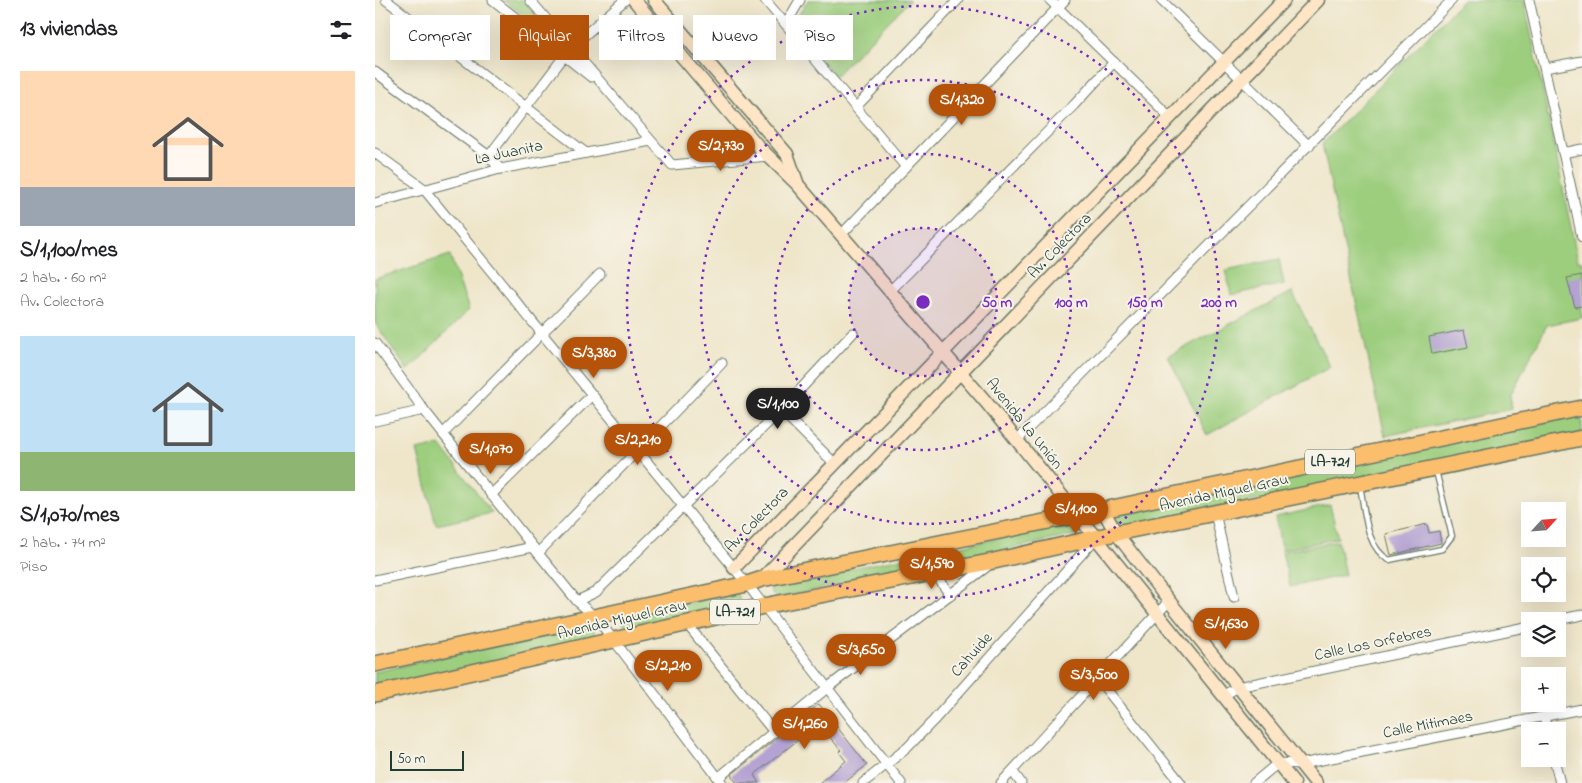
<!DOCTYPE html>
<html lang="es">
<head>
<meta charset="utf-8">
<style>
  body { margin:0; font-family:"Indie Flower",sans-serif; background:#f6f6f6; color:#202124; height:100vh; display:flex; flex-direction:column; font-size:19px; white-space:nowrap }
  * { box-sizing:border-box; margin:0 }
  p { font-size:16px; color:#757577 }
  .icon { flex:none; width:28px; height:28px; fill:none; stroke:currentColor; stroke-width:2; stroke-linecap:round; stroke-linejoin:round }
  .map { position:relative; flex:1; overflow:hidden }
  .drawer { display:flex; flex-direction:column; background:#fff; width:375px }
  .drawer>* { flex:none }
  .hud { position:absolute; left:15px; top:15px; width:475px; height:45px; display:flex; gap:10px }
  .needle { width:32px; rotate:64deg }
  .fabs { position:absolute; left:1146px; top:502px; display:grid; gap:10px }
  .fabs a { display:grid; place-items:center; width:45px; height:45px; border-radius:0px; background:#fff; box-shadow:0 5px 20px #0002; font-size:25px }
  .scale { position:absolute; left:15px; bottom:12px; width:74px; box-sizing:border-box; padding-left:5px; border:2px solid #1f3d34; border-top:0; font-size:14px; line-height:18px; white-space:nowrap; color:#1f3d34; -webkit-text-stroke:4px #f7f3e8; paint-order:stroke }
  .price { position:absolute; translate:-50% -42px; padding:0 11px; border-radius:18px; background:#b45309; color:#fff; font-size:16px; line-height:32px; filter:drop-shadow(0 1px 2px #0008) }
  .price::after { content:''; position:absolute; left:50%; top:30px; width:15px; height:11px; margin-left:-8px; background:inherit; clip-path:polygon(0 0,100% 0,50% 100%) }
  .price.on { background:#222; color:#fff }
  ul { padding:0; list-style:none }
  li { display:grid; align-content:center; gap:10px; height:265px; padding:0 20px }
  li span { display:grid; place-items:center; height:155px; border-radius:0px; color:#555 }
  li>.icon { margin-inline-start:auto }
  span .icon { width:90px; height:90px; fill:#fffc; stroke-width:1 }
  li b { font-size:21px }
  h2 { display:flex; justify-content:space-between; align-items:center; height:60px; padding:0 20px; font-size:21px }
  .tag { padding:0 18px; border-radius:0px; background:#fff; box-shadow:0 5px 20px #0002; font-size:18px; line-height:45px }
  .tag.on { background:#b45309; color:#fff }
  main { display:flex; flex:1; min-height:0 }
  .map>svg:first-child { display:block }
</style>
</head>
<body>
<main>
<section class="drawer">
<h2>13 viviendas<svg class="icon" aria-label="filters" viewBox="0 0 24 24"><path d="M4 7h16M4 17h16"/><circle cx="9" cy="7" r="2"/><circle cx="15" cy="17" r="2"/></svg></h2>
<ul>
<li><span style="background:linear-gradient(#ffd9b3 75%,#9aa5b1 0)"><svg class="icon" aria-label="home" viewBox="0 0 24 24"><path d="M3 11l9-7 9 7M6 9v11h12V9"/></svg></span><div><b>S/1,100/mes</b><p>2 hab. · 60 m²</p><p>Av. Colectora</p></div></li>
<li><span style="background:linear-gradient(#bfe0f5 75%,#8fb573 0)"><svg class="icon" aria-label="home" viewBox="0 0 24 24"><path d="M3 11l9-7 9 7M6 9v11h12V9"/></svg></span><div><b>S/1,070/mes</b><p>2 hab. · 74 m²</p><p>Piso</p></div></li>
</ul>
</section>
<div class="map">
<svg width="1207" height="783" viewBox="0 0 1207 783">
  <rect width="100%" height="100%" fill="#f7f3e8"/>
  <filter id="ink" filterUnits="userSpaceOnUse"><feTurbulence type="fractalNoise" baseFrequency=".02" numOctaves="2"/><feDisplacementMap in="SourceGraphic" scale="10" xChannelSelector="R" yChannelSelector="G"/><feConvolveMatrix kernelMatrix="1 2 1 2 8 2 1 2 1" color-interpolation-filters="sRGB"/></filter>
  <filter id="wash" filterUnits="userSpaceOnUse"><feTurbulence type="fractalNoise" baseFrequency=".0096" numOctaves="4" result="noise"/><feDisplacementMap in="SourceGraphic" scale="20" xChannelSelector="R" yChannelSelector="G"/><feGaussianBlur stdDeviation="1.12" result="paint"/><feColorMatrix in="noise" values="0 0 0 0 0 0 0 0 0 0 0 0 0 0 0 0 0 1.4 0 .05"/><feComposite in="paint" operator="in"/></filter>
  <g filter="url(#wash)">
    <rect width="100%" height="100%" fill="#efe6ca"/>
    <g fill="#9cce7e" stroke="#5e8659">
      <polygon points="129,0 148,0 184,43"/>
      <polygon points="433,0 535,0 460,76 418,27 420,21"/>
      <polygon points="1088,0 1149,0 1203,261 1207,261 1207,318 1172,325 1135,396 1137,409 1010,436 947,144"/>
      <polygon points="75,255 94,310 33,371 0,323 0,279"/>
      <polygon points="904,259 909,284 856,295 851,270"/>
      <polygon points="917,292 955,367 832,435 793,356"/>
      <polygon points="1207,414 1207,433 744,529 739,517 743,513"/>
      <polygon points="65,445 117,513 61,525 42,450"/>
      <polygon points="955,505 963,538 907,550 900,517"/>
      <polygon points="699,523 702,530 700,535 401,598 395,590 399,584"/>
      <polygon points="963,541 970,575 915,587 907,552"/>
      <polygon points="362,592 367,605 253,629 248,623 249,618"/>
      <polygon points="215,624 219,627 219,637 0,689 0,672"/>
    </g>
    <g id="blocks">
      <g fill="#b4a2d2">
        <polygon points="1207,275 1207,306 1200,307 1192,278"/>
        <polygon points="1089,330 1093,347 1057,354 1054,337"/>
        <polygon points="1052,524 1054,533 1064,531 1066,543 1016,555 1011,534"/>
        <polygon points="444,704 492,765 469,783 444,783 471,761 464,752 466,750 443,724 379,775 384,783 362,783 356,775"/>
      </g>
    </g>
  </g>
  <g filter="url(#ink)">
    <use href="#blocks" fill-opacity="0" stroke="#687868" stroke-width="1"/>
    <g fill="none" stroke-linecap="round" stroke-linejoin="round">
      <g stroke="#687868" stroke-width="7">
        <path id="lane" d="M985,486C990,510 990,547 1014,560L1067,549L1077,536L1061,471"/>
      </g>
      <g stroke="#687868" stroke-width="11">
        <g id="street">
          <polyline points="11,0 211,153"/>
          <polyline points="118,0 216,77"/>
          <polyline points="155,0 297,165 393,156"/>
          <polyline points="390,0 531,167"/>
          <polyline points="675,0 796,118"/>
          <polyline points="786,0 934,146"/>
          <polyline points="1154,0 1207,237"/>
          <polyline points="411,24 425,0"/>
          <polyline points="1170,68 1207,61"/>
          <polyline points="0,72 114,156 125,169"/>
          <polyline points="481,107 583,0"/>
          <polyline points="0,153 48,188 372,584 526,783"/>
          <polyline points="1188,153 1207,149"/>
          <polyline points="114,156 196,47 250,0"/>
          <polyline points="0,203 125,169 276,141"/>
          <polyline points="466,235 690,0"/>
          <polyline points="515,291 699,105 739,62"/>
          <polyline points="0,343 49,410 158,547 202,601 220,617 238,639 347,783"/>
          <polyline points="406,410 459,463"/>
          <polyline points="0,421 49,410"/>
          <polyline points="68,434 225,274"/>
          <polyline points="642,440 1077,0"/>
          <polyline points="116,495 217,395"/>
          <polyline points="840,513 859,597"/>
          <polyline points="163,553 347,363"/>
          <polyline points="559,572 575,595"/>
          <polyline points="0,580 158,547"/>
          <polyline points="202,601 221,592 406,410 478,333"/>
          <polyline points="1176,621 1207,615"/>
          <polyline points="311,623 399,732"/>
          <polyline points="723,679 806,783"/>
          <polyline points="849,695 863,687 1155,626"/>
          <polyline points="1169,718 1173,731"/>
          <polyline points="1179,759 1185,783"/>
          <polyline points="638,772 646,783"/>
          <polyline points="343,778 452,688 614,565"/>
          <polyline points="488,783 532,748 559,720 720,539"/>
          <polyline points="626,783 794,601"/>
          <polyline points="879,783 903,763 926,764 1207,709"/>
        </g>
      </g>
      <g stroke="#687868" stroke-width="15">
        <g id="secondary">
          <polyline points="259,0 382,145 423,185 611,402 919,783"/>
          <polyline points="279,0 412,154 422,182"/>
          <polyline points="728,510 741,533 794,601 941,783"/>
          <polyline points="359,568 909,0"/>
          <polyline points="387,579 943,0"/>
        </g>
      </g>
      <g stroke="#687868" stroke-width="18">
        <g id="primary">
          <polyline points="0,664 372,584 387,579 728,510 1207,408"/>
          <polyline points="0,694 389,606 619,561 741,533 1207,438"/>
        </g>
      </g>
      <use href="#lane" stroke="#fff" stroke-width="4.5"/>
      <use href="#street" stroke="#fff" stroke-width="9"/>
      <use href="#secondary" stroke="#fde5c5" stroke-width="12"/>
      <use href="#primary" stroke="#fabe6d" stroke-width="15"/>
    </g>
  </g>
  <circle cx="548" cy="302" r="74" fill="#7b2cbf" fill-opacity=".12"/>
  <g fill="none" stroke="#7b2cbf" stroke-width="2.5" stroke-dasharray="2.5 5">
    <circle cx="548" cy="302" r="74"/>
    <circle cx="548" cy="302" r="148"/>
    <circle cx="548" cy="302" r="222"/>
    <circle cx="548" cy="302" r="296"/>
  </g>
  <g text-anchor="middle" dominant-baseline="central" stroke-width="4" stroke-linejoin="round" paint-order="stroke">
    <g fill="#f7f3e8" stroke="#60746a" stroke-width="1">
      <rect x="930" y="449.5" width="50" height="25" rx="4"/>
      <rect x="335" y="599.5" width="50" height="25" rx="4"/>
    </g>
    <g font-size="15" font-weight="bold" fill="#1f3d34">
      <text x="955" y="462">LA-721</text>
      <text x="360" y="612">LA-721</text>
    </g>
    <g font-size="16" fill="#1f3d34" stroke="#f7f3e8">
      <text transform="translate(134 153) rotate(-12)">La Juanita</text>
      <text transform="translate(685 246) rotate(-46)">Av. Colectora</text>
      <text transform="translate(649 424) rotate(51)">Avenida La Unión</text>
      <text transform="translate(849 493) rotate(-12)">Avenida Miguel Grau</text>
      <text transform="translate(382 520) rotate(-46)">Av. Colectora</text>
      <text transform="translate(247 620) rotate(-13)">Avenida Miguel Grau</text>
      <text transform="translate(998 644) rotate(-12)">Calle Los Orfebres</text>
      <text transform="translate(597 655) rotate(-48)">Cahuide</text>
      <text transform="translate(1053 725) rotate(-11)">Calle Mitimaes</text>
    </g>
  </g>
  <circle cx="548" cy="302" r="8" fill="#7b2cbf" stroke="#f7f3e8" stroke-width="2.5"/>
  <g font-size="15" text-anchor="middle" font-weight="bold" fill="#7b2cbf" stroke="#f7f3e8" stroke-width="4" stroke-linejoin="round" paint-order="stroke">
    <text x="622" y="307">50 m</text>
    <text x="696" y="307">100 m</text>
    <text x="770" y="307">150 m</text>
    <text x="844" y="307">200 m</text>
  </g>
</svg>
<div class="fabs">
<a><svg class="needle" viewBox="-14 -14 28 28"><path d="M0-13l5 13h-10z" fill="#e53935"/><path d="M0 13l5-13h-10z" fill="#757577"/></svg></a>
<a><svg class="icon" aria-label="locate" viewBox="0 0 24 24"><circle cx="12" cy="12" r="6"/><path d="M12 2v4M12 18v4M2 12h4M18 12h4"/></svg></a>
<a><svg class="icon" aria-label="layers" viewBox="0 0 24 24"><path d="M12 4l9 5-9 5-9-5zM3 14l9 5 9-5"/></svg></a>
<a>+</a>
<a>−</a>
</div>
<div class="scale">50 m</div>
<b class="price" style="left:587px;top:126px">S/1,320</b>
<b class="price" style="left:346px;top:172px">S/2,730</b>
<b class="price" style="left:219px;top:379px">S/3,380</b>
<b class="price on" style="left:403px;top:430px">S/1,100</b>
<b class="price" style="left:263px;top:466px">S/2,210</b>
<b class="price" style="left:116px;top:475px">S/1,070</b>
<b class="price" style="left:701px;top:535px">S/1,100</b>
<b class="price" style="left:557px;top:590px">S/1,590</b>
<b class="price" style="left:851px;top:650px">S/1,630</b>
<b class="price" style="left:486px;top:676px">S/3,650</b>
<b class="price" style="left:293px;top:692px">S/2,210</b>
<b class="price" style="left:719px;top:701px">S/3,500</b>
<b class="price" style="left:430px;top:750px">S/1,260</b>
<div class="hud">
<a class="tag">Comprar</a>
<a class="tag on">Alquilar</a>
<a class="tag">Filtros</a>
<a class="tag">Nuevo</a>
<a class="tag">Piso</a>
</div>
</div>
</main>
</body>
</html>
